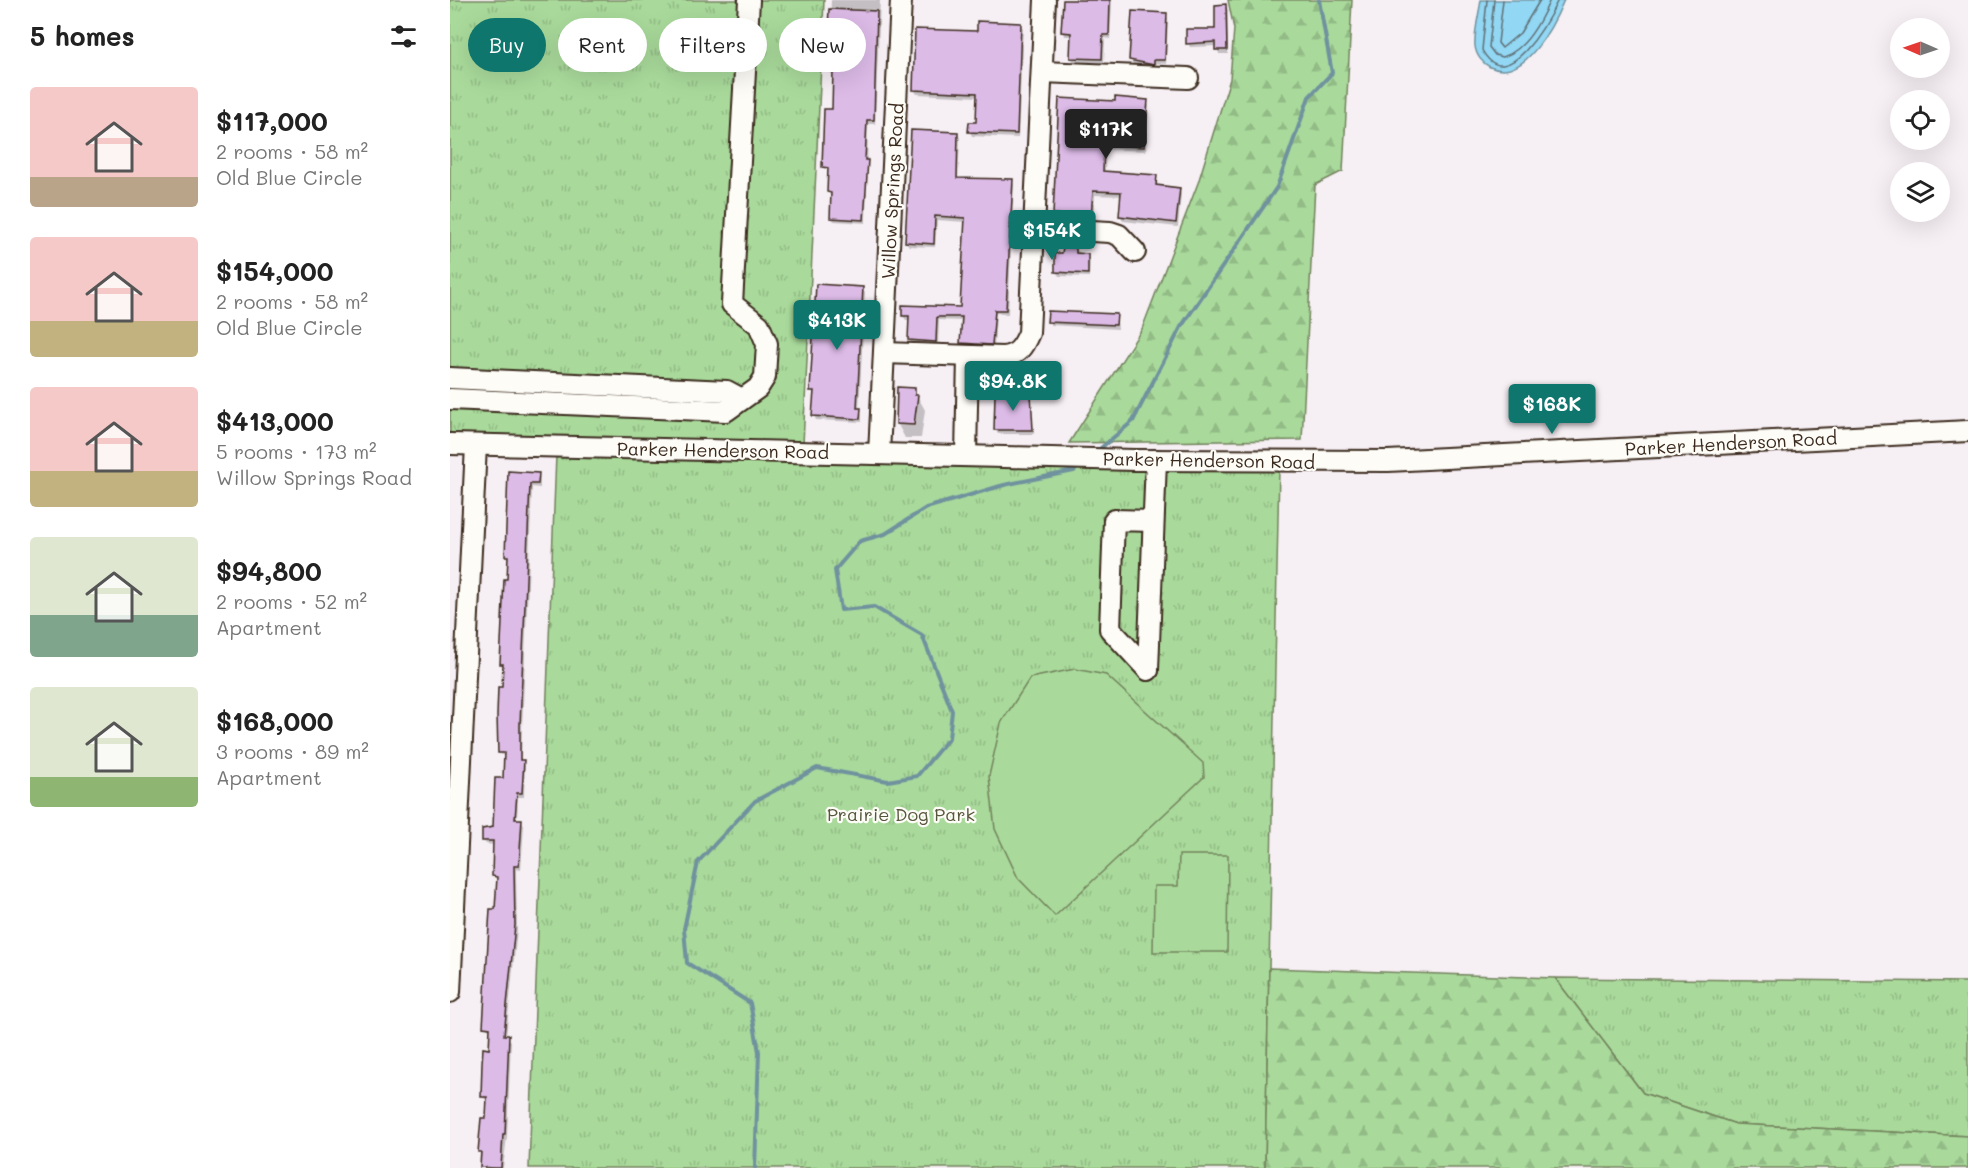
<!DOCTYPE html>
<html lang="en">
<head>
<meta charset="utf-8">
<style>
  body { margin:0; font-family:Mali,sans-serif; background:#f6f6f6; color:#222; height:100vh; display:flex; flex-direction:column; font-size:22px; white-space:nowrap }
  * { box-sizing:border-box; margin:0 }
  p { font-size:20px; color:#767676 }
  .icon { flex:none; width:33px; height:33px; fill:none; stroke:currentColor; stroke-width:2; stroke-linecap:round; stroke-linejoin:round }
  .map { position:relative; flex:1; overflow:hidden }
  .details { display:flex; flex-direction:column; background:#fff; width:450px }
  .details>* { flex:none }
  .guide { position:absolute; left:18px; top:18px; width:570px; height:54px; display:flex; gap:12px }
  .needle { width:39px; rotate:272deg }
  .fabs { position:absolute; left:1440px; top:18px; display:grid; gap:12px }
  .fabs a { display:grid; place-items:center; width:60px; height:60px; border-radius:50%; background:#fff; box-shadow:0 6px 24px #0002; font-size:30px }
  .price { position:absolute; translate:-50% -51px; padding:0 14px; border-radius:6px; background:#0f766e; color:#fff; font-size:20px; line-height:39px; filter:drop-shadow(0 2px 3px #0008) }
  .price::after { content:''; position:absolute; left:50%; top:36px; width:18px; height:14px; margin-left:-9px; background:inherit; clip-path:polygon(0 0,100% 0,50% 100%) }
  .price.on { background:#222; color:#fff }
  ul { padding:0; list-style:none }
  li { display:flex; align-items:center; gap:18px; height:150px; padding:0 30px }
  li span { display:grid; place-items:center; flex:none; width:168px; height:120px; border-radius:6px; color:#555 }
  li>.icon { margin-inline-start:auto }
  span .icon { width:72px; height:72px; fill:#fffc; stroke-width:1 }
  li b { font-size:26px }
  h2 { display:flex; justify-content:space-between; align-items:center; height:72px; padding:0 30px; font-size:26px }
  .chip { padding:0 21px; border-radius:27px; background:#fff; box-shadow:0 6px 24px #0002; font-size:21px; line-height:54px }
  .chip.on { background:#0f766e; color:#fff }
  main { display:flex; flex:1; min-height:0 }
  .map>svg:first-child { display:block }
</style>
</head>
<body>
<main>
<section class="details">
<h2>5 homes<svg class="icon" aria-label="filters" viewBox="0 0 24 24"><path d="M4 7h16M4 17h16"/><circle cx="9" cy="7" r="2"/><circle cx="15" cy="17" r="2"/></svg></h2>
<ul>
<li><span style="background:linear-gradient(#f6c9c9 75%,#b9a48a 0)"><svg class="icon" aria-label="home" viewBox="0 0 24 24"><path d="M3 11l9-7 9 7M6 9v11h12V9"/></svg></span><div><b>$117,000</b><p>2 rooms · 58 m²</p><p>Old Blue Circle</p></div></li>
<li><span style="background:linear-gradient(#f6c9c9 70%,#c2b280 0)"><svg class="icon" aria-label="home" viewBox="0 0 24 24"><path d="M3 11l9-7 9 7M6 9v11h12V9"/></svg></span><div><b>$154,000</b><p>2 rooms · 58 m²</p><p>Old Blue Circle</p></div></li>
<li><span style="background:linear-gradient(#f6c9c9 70%,#c2b280 0)"><svg class="icon" aria-label="home" viewBox="0 0 24 24"><path d="M3 11l9-7 9 7M6 9v11h12V9"/></svg></span><div><b>$413,000</b><p>5 rooms · 173 m²</p><p>Willow Springs Road</p></div></li>
<li><span style="background:linear-gradient(#dfe7d0 65%,#7fa58c 0)"><svg class="icon" aria-label="home" viewBox="0 0 24 24"><path d="M3 11l9-7 9 7M6 9v11h12V9"/></svg></span><div><b>$94,800</b><p>2 rooms · 52 m²</p><p>Apartment</p></div></li>
<li><span style="background:linear-gradient(#dfe7d0 75%,#8fb573 0)"><svg class="icon" aria-label="home" viewBox="0 0 24 24"><path d="M3 11l9-7 9 7M6 9v11h12V9"/></svg></span><div><b>$168,000</b><p>3 rooms · 89 m²</p><p>Apartment</p></div></li>
</ul>
</section>
<div class="map">
<svg width="1518" height="1168" viewBox="0 0 1518 1168">
  <defs>
    <pattern id="grass-tufts" width="24" height="20" patternUnits="userSpaceOnUse" patternTransform="scale(1.5)"><rect width="24" height="20" fill="#a9da9b"/><path d="M3 7l-1-3M5 7V3M7 7l1-3M15 17l-1-3M17 17v-4M19 17l1-3" fill="none" stroke="#92bb85"/></pattern>
    <pattern id="forest-firs" width="22" height="20" patternUnits="userSpaceOnUse" patternTransform="scale(1.5)"><rect width="22" height="20" fill="#a9da9b"/><path d="M5 1l3.5 6h-7zM16 11l3.5 6h-7z" fill="#92bb85"/></pattern>
  </defs>
  <rect width="100%" height="100%" fill="#f6eff4"/>
  <filter id="ink" filterUnits="userSpaceOnUse"><feTurbulence type="fractalNoise" baseFrequency=".0167" numOctaves="2"/><feDisplacementMap in="SourceGraphic" scale="12" xChannelSelector="R" yChannelSelector="G"/><feConvolveMatrix kernelMatrix="1 2 1 2 8 2 1 2 1" color-interpolation-filters="sRGB"/></filter>
  <g filter="url(#ink)">
    <g fill="url(#grass-tufts)" stroke="#72825c" stroke-width="1.5">
      <polygon points="0,0 374,0 353,444 0,433"/>
      <polygon points="106,455 829,468 815,1168 79,1168"/>
      <polygon points="1105,978 1518,982 1518,1136 1286,1124 1193,1093"/>
    </g>
    <g fill="url(#forest-firs)" stroke="#72825c" stroke-width="1.5">
      <polygon points="778,0 902,0 893,171 865,185 852,440 619,443 692,329 748,183 780,79 784,29"/>
      <polygon points="819,968 1105,978 1193,1093 1286,1124 1518,1136 1518,1168 815,1168"/>
    </g>
    <g fill="#a9da9b" stroke="#72825c" stroke-width="1.5">
      <polygon points="625,669 656,675 753,763 754,777 605,916 568,878 545,829 539,776 551,723 580,678"/>
      <polygon points="729,855 778,855 777,952 703,952 704,886 728,886"/>
    </g>
    <path fill="#92d7f4" stroke="#6f929e" stroke-width="1.5" d="M1031,0H1114C1104,24 1074,84 1040,67C1032,63 1026,55 1025,46C1024,31 1029,14 1031,0Z"/>
    <g fill="#0003">
      <polygon points="381,0 430,0 425,124 418,124 416,223 384,221 381,217 379,171 374,167 383,110 385,74 380,73 378,69"/>
      <polygon points="614,0 662,0 660,39 655,38 654,63 623,61 621,57 622,36 615,36 613,32"/>
      <polygon points="776,6 778,10 778,54 769,54 767,46 740,47 738,43 767,31"/>
      <polygon points="716,14 718,19 716,64 706,63 705,68 683,64 680,59"/>
      <polygon points="570,24 573,28 568,138 522,136 520,132 528,124 528,97 467,94 464,90"/>
      <polygon points="666,102 697,102 699,106 696,151 656,149 655,173 706,176 708,187 729,189 731,194 728,227 673,221 671,216 672,196 645,195 643,221 607,218 605,214"/>
      <polygon points="508,134 510,138 508,180 562,181 564,185 558,314 546,313 544,348 514,347 511,342 513,321 489,320 488,345 462,344 459,340 460,320 456,320 453,316 512,308 516,222 487,220 485,247 459,246 456,242"/>
      <polygon points="625,249 640,260 639,277 609,276 606,272 614,254"/>
      <polygon points="412,289 415,293 409,410 412,414 412,422 366,420 364,416 365,394 362,390"/>
      <polygon points="666,315 668,329 601,325 599,321"/>
      <polygon points="464,390 475,410 471,438 455,438 447,423"/>
      <polygon points="580,395 584,434 548,434 545,429"/>
      <polygon points="59,473 88,474 90,478 90,488 82,487 72,730 71,761 75,765 74,797 68,797 67,820 71,820 74,825 71,870 66,869 67,930 56,1037 61,1041 57,1137 53,1168 29,1168 32,1119 37,1120 38,1101 32,1097 41,1031 35,1027 48,880 44,876 44,845 36,844 33,840 44,828 54,780 55,757 49,753 54,668 51,663 59,581 57,556"/>
    </g>
    <g fill="none" stroke-linecap="round" stroke-linejoin="round">
      <g stroke="#5e6f74" stroke-width="1.5">
        <path d="M1037,0L1032,50C1057,97 1098,21 1108,0"/>
        <path d="M1044,0L1039,47L1045,55L1053,57C1076,50 1091,20 1100,0"/>
        <polyline points="1053,0 1048,43 1052,48 1070,33 1090,0"/>
      </g>
      <g stroke="#6f929e" stroke-width="4">
        <polyline points="646,452 683,421 731,327 827,187 859,97 882,73 869,0"/>
        <polyline points="305,1168 309,1052 300,1003 237,963 234,929 248,862 305,801 367,768 438,781 467,776 499,738 502,711 472,635 424,607 391,610 385,570 410,541 435,534 476,508 554,485 624,471 629,466"/>
      </g>
    </g>
    <g fill="#dcbbe7" stroke="#3b2a1e" stroke-width="1.5">
      <polygon points="613,0 660,0 659,35 653,35 652,59 620,58 621,33 611,32"/>
      <polygon points="776,4 777,50 765,50 765,42 736,44 736,29 765,29 765,5"/>
      <polygon points="379,9 427,11 424,120 417,120 415,160 418,160 414,220 380,218 381,193 377,192 378,168 372,167 374,109 382,109 383,70 376,70"/>
      <polygon points="682,11 717,13 715,60 704,60 704,65 679,60"/>
      <polygon points="527,21 571,23 567,134 518,132 519,122 526,122 527,93 463,90 465,29 527,31"/>
      <polygon points="665,97 698,100 694,147 654,145 653,171 707,175 706,185 730,188 726,223 669,216 671,192 643,191 641,217 603,214 609,98 665,101"/>
      <polygon points="461,130 508,132 507,178 563,179 556,310 545,310 542,345 510,343 512,317 487,317 486,342 458,340 459,316 452,316 452,305 510,307 515,218 485,216 484,244 455,242"/>
      <polygon points="613,247 626,248 626,253 638,254 638,274 605,272 605,253 612,253"/>
      <polygon points="366,284 413,287 407,408 411,408 410,419 362,416 364,391 360,391"/>
      <polygon points="598,311 667,314 666,325 597,322"/>
      <polygon points="447,387 465,388 465,395 468,395 464,425 446,424"/>
      <polygon points="545,394 581,394 583,430 544,430"/>
      <polygon points="58,471 89,473 88,484 80,484 70,725 70,760 74,760 72,793 67,793 65,819 72,819 69,866 64,866 65,925 54,1035 59,1035 55,1134 53,1134 51,1168 44,1168 30,1167 31,1152 28,1152 31,1118 36,1118 37,1097 31,1097 32,1063 33,1048 39,1049 40,1028 33,1027 40,909 45,909 47,877 42,876 43,841 32,841 32,829 43,827 45,778 53,778 54,753 48,753 47,715 48,687 52,687 53,664 50,664 54,579 57,579 58,556 55,556"/>
    </g>
    <g fill="none" stroke-linecap="round" stroke-linejoin="round">
      <g stroke="#3b2a1e" stroke-width="24">
        <g id="minor">
          <polyline points="592,72 738,78"/>
          <polyline points="585,228 660,232 669,235 685,252"/>
          <path d="M434,353L553,357C568,355 573,347 579,333L595,0"/>
          <polyline points="0,378 277,391 292,399"/>
          <polyline points="0,399 276,411 308,388 315,377 317,344 309,325 282,304 299,0"/>
          <polyline points="0,444 685,460 938,461 1518,431"/>
          <polyline points="429,454 451,0"/>
          <polyline points="516,456 518,356"/>
          <polyline points="698,670 706,460"/>
          <polyline points="698,670 660,629 664,520 703,521"/>
          <polyline points="0,992 26,445"/>
        </g>
      </g>
      <use href="#minor" stroke="#fdfcf7" stroke-width="20"/>
    </g>
  </g>
  <g text-anchor="middle" dominant-baseline="central" stroke-width="4.5" stroke-linejoin="round" paint-order="stroke">
    <g font-size="18" fill="#3b2a1e" stroke="#fdfcf7">
      <text transform="translate(442 191) rotate(-87)">Willow Springs Road</text>
      <text transform="translate(1281 443) rotate(-3)">Parker Henderson Road</text>
      <text transform="translate(273 450) rotate(1)">Parker Henderson Road</text>
      <text transform="translate(759 460) rotate(1)">Parker Henderson Road</text>
    </g>
    <g font-size="18" fill="#56563d" stroke="#fdfcf7">
      <text x="451" y="814">Prairie Dog Park</text>
    </g>
  </g>
</svg>
<div class="fabs">
<a><svg class="needle" viewBox="-14 -14 28 28"><path d="M0-13l5 13h-10z" fill="#e53935"/><path d="M0 13l5-13h-10z" fill="#767676"/></svg></a>
<a><svg class="icon" aria-label="locate" viewBox="0 0 24 24"><circle cx="12" cy="12" r="6"/><path d="M12 2v4M12 18v4M2 12h4M18 12h4"/></svg></a>
<a><svg class="icon" aria-label="layers" viewBox="0 0 24 24"><path d="M12 4l9 5-9 5-9-5zM3 14l9 5 9-5"/></svg></a>
</div>
<b class="price on" style="left:656px;top:160px">$117K</b>
<b class="price" style="left:602px;top:261px">$154K</b>
<b class="price" style="left:387px;top:351px">$413K</b>
<b class="price" style="left:563px;top:412px">$94.8K</b>
<b class="price" style="left:1102px;top:435px">$168K</b>
<div class="guide">
<a class="chip on">Buy</a>
<a class="chip">Rent</a>
<a class="chip">Filters</a>
<a class="chip">New</a>
</div>
</div>
</main>
</body>
</html>
